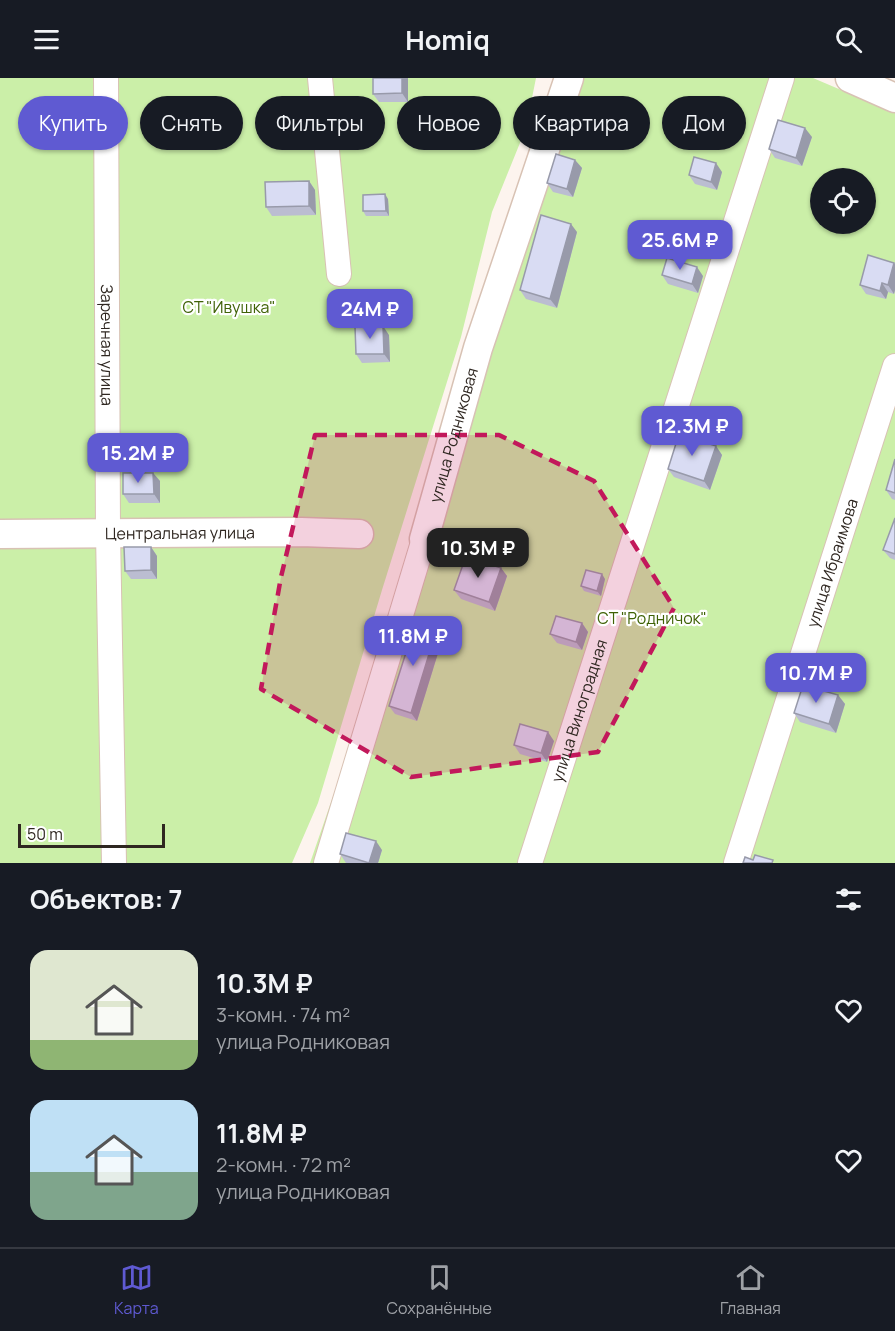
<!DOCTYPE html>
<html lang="ru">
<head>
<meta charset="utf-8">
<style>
  body { margin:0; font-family:Manrope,sans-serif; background:#242831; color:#f1f3f6; height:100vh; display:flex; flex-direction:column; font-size:22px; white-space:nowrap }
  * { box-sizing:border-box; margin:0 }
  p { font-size:20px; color:#9ea1a6 }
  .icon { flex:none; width:33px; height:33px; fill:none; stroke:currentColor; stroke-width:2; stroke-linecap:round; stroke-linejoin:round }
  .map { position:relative; height:785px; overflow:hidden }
  .sheet { display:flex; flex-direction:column; background:#171b24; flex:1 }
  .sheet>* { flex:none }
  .hud { position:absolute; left:18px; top:18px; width:860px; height:54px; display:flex; gap:12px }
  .buttons { position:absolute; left:810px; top:90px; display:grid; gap:12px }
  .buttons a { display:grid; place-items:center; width:66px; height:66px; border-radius:50%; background:#171b24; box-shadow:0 2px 4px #0004; font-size:30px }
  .scale { position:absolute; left:18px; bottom:15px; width:147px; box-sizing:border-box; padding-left:6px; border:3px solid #2f2721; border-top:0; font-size:16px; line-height:21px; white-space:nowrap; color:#2f2721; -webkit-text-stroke:4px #fff; paint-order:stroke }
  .price { position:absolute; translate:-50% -51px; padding:0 14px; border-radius:12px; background:#5f5ad2; color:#fff; font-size:20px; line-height:39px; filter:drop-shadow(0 2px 3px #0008) }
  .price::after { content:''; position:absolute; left:50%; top:36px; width:18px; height:14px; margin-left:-9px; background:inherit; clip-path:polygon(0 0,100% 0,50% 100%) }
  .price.on { background:#222; color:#fff }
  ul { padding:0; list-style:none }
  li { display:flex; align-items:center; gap:18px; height:150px; padding:0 30px }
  li span { display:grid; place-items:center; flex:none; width:168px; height:120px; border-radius:18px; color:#555 }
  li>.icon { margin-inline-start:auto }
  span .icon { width:72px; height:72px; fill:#fffc; stroke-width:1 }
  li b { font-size:26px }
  h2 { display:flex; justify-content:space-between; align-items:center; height:72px; padding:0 30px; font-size:26px }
  .tag { padding:0 21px; border-radius:27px; background:#171b24; box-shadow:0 2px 4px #0004; font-size:21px; line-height:54px }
  .tag.on { background:#5f5ad2; color:#fff }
  header { display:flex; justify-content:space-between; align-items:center; height:78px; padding:0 30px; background:#171b24; font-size:27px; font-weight:700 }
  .dock { display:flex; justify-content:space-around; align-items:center; height:84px; border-top:2px solid #363941; background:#171b24; font-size:16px; color:#9ea1a6 }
  .dock a { display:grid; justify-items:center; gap:3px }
  .dock .on { color:#5f5ad2 }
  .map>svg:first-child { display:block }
</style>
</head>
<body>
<header><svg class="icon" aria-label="menu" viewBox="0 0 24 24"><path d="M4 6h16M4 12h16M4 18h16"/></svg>Homiq<svg class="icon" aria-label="search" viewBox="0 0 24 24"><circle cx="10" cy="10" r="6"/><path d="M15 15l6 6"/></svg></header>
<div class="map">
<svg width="895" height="785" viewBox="0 0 895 785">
  <rect width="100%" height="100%" fill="#fdf4ee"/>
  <g fill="#cbefa8" fill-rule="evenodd">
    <polygon points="0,0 536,0 526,50 492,134 461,259 382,512 318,725 292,785 0,785"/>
    <path d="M578,0H813L895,35V785H310L408,501ZM820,100H866V146H820Z"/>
  </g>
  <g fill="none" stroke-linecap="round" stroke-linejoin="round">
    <g stroke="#d8c2b4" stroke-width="26">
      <g id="minor">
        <path id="s1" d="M106,0L108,455L114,785"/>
        <polyline points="320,0 339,196"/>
        <polyline points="326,785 424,461"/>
        <path id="s2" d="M530,785L782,0"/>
        <path id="s3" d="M736,785L895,288"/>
      </g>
    </g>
    <g stroke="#d8c2b4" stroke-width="31">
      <g id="tertiary">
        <polyline points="850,0 895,20"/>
        <path id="s4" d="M0,456L301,454L359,456"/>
        <path id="s5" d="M424,461L478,270L569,0"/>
      </g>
    </g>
    <use href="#minor" stroke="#fff" stroke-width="24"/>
    <use href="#tertiary" stroke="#fff" stroke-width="28"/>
  </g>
  <g fill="#bbbdd1">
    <polygon points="373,0 408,0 408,24 379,24 373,16"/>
    <polygon points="812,59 802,88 775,80 769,71"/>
    <polygon points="575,82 582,90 573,119 553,114 547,105"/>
    <polygon points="722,94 717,112 695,106 689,97"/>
    <polygon points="309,103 315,112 316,137 272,138 266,129"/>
    <polygon points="388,121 389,138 366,138 363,133"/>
    <polygon points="577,154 557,230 526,221 520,212"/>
    <polygon points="894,185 895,186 895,212 894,216 888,214 886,221 866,216 860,207"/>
    <polygon points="662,197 703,198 698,215 668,206"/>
    <polygon points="389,257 390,284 362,285 356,276"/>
    <polygon points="716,368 722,377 710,412 674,399 668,391"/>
    <polygon points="895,381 895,422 892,421 886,412"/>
    <polygon points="153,395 160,403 160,425 129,425 123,416"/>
    <polygon points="895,440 895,482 890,480 883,472"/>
    <polygon points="151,469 157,478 157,501 131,501 125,493"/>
    <polygon points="501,490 507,498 495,533 461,521 454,512"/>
    <polygon points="605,501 601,518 584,513 581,508"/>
    <polygon points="582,545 588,554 582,572 557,565 550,556"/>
    <polygon points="437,550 443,559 417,643 395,636 389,628"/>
    <polygon points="838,617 845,626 836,655 800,644 794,635"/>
    <polygon points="554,663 547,684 520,676 514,667"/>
    <polygon points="382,772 378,785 346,785 340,776"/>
  </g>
  <g fill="#989aaa">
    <polygon points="402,0 408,0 408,24 402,15"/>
    <polygon points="805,50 812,59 802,88 796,80"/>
    <polygon points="575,82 582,90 573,119 567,111"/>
    <polygon points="716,85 722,94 717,112 711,104"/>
    <polygon points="309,103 315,112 316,137 309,128"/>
    <polygon points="385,116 388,121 389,138 386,133"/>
    <polygon points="571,146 577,154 557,230 550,221"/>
    <polygon points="894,185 895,186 895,212 894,216 888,207"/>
    <polygon points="697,189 703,198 698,215 692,206"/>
    <polygon points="882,205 888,214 886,221 880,213"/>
    <polygon points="383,248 389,257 390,284 384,276"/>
    <polygon points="716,368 722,377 710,412 704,403"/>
    <polygon points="153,395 160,403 160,425 154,416"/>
    <polygon points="151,469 157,478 157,501 151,492"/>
    <polygon points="501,490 507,498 495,533 489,524"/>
    <polygon points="602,496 605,501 601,518 597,513"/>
    <polygon points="582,545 588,554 582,572 576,564"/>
    <polygon points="437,550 443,559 417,643 411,635"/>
    <polygon points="838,617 845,626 836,655 829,646"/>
    <polygon points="548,654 554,663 547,684 541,675"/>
    <polygon points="376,763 382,772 378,785 369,785"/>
  </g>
  <g fill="#d9dcf3" stroke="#989aaa" stroke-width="1.5">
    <polygon points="373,0 402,0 402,15 373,16"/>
    <polygon points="778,42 805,50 796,80 769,71"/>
    <polygon points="556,76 575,82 567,111 547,105"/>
    <polygon points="694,79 716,85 711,104 689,97"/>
    <polygon points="309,103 309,128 266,129 265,104"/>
    <polygon points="385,116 386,133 363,133 363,117"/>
    <polygon points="541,137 571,146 550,221 520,212"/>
    <polygon points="868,177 894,185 888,207 882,205 880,213 860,207"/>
    <polygon points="667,180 697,189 692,206 662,197"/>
    <polygon points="383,248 384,276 356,276 355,249"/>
    <polygon points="679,356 716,368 704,403 668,391"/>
    <polygon points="895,381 895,415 886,412"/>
    <polygon points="123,395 153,395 154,416 123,416"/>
    <polygon points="895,440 895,476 883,472"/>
    <polygon points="124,469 151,469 151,492 125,493"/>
    <polygon points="466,478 501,490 489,524 454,512"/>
    <polygon points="586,492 602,496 597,513 581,508"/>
    <polygon points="556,538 582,545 576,564 550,556"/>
    <polygon points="416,543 437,550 411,635 389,628"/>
    <polygon points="803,607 838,617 829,646 794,635"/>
    <polygon points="520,646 548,654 541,675 514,667"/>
    <polygon points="346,755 376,763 369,785 340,776"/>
    <polygon points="755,777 773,782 772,785 743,785 745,779 753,782"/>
  </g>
  <path fill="#c2185b" fill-opacity="0.2" stroke="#c2185b" stroke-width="4.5" stroke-dasharray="12 8" stroke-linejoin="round" d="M315,357H499L594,403L674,530L598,674L411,699L261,611L281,499Z"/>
  <g text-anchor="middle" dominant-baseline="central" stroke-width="4.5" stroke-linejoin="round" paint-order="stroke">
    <g font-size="16" fill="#3f6206" stroke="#fff">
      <text x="229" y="229">СТ "Ивушка"</text>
      <text x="652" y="540">СТ "Родничок"</text>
    </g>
    <g font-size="16" fill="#2f2721" stroke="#fff">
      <text stroke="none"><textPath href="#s1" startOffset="267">Заречная улица</textPath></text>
      <text stroke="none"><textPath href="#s5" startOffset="108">улица Родниковая</textPath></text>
      <text stroke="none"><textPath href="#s4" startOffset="180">Центральная улица</textPath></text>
      <text stroke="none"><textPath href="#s3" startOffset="315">улица Ибраимова</textPath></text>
      <text stroke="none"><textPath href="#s2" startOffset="160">улица Виноградная</textPath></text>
    </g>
  </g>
</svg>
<div class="buttons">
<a><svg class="icon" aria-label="locate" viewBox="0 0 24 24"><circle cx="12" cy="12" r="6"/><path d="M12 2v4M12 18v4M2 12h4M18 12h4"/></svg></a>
</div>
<div class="scale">50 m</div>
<b class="price" style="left:680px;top:193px">25.6M ₽</b>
<b class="price" style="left:370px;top:262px">24M ₽</b>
<b class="price" style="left:692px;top:379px">12.3M ₽</b>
<b class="price" style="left:138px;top:406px">15.2M ₽</b>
<b class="price on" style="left:478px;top:501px">10.3M ₽</b>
<b class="price" style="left:413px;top:589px">11.8M ₽</b>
<b class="price" style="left:816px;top:626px">10.7M ₽</b>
<div class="hud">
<a class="tag on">Купить</a>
<a class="tag">Снять</a>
<a class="tag">Фильтры</a>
<a class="tag">Новое</a>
<a class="tag">Квартира</a>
<a class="tag">Дом</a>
</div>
</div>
<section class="sheet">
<h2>Объектов: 7<svg class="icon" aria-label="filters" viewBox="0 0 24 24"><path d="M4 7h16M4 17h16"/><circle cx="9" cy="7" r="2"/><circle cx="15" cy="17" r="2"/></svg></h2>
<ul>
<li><span style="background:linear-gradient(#dfe7d0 75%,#8fb573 0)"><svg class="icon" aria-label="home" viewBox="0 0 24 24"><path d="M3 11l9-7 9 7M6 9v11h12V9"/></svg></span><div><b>10.3M ₽</b><p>3-комн. · 74 m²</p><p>улица Родниковая</p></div><svg class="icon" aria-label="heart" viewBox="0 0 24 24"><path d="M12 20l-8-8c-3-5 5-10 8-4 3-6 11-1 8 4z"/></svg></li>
<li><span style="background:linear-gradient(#bfe0f5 60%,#7fa58c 0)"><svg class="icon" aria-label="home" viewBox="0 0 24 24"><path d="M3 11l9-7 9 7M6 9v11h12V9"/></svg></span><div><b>11.8M ₽</b><p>2-комн. · 72 m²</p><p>улица Родниковая</p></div><svg class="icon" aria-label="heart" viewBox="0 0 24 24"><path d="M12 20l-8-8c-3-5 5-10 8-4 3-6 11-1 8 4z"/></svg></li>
</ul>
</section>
<nav class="dock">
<a class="on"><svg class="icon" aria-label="map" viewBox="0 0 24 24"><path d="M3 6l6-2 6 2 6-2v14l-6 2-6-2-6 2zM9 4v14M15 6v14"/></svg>Карта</a>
<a><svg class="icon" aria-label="saved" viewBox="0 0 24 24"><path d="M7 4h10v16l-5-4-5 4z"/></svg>Сохранённые</a>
<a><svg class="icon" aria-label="home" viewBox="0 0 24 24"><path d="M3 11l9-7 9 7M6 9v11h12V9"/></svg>Главная</a>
</nav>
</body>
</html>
